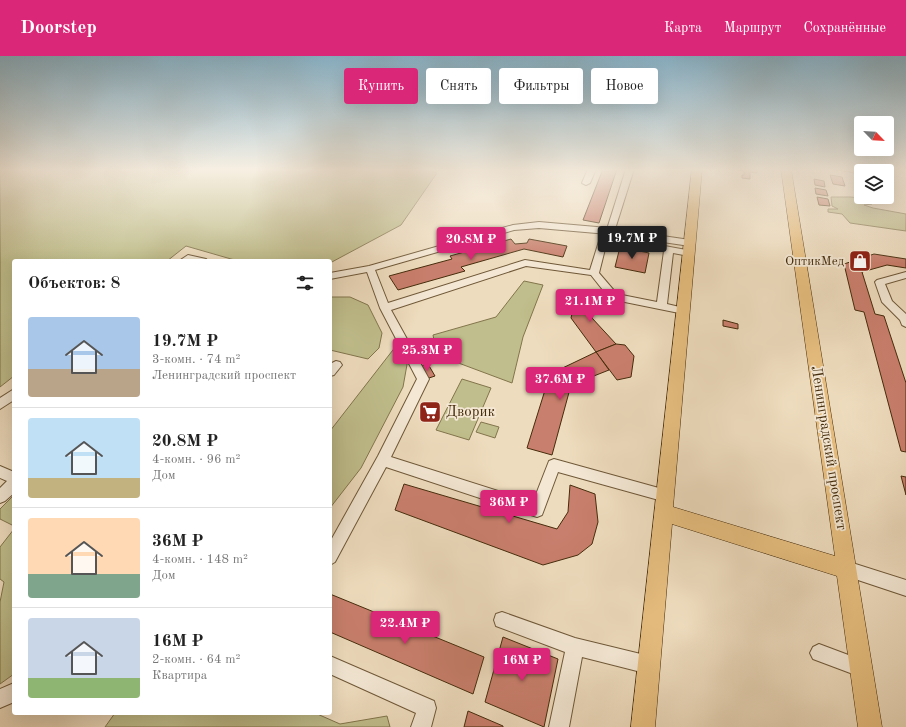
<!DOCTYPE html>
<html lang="ru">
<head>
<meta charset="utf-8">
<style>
  body { margin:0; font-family:"Old Standard TT",serif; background:#f6f6f6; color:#222; height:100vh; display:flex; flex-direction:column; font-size:15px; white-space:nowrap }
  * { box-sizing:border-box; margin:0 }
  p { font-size:13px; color:#767676 }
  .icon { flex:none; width:22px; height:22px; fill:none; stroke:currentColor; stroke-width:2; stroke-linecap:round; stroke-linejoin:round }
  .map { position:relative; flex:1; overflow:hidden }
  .panel { position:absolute; left:12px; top:203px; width:320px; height:456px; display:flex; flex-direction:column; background:#fff; border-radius:4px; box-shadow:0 4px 16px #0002 }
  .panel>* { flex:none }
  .banner { position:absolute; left:344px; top:12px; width:380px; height:36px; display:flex; gap:8px }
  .needle { width:26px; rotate:115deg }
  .fabs { position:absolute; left:854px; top:60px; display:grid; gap:8px }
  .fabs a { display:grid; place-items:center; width:40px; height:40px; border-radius:4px; background:#fff; box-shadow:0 4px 16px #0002; font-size:20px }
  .price { position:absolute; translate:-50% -34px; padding:0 9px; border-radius:4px; background:#db2777; color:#fff; font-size:13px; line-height:26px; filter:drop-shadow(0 1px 2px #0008) }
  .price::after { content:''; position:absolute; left:50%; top:24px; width:12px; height:9px; margin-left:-6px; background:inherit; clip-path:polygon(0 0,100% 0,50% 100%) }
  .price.on { background:#222; color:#fff }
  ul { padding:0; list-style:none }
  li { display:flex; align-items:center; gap:12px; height:100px; padding:0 16px }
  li+li { border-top:1px solid #e0e0e0 }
  li span { display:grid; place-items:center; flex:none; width:112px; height:80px; border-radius:4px; color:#555 }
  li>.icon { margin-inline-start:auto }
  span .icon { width:48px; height:48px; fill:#fffc; stroke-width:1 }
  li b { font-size:17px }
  h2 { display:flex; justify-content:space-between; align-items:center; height:48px; padding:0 16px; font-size:17px }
  .chip { padding:0 14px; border-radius:4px; background:#fff; box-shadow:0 4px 16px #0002; font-size:14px; line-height:36px }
  .chip.on { background:#db2777; color:#fff }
  header { display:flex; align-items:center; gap:24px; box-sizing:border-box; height:56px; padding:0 20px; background:#db2777; color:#fff }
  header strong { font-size:19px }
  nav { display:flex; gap:22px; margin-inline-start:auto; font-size:14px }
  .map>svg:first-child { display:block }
</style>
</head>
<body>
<header>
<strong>Doorstep</strong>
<nav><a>Карта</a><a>Маршрут</a><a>Сохранённые</a></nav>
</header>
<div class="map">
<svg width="906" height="671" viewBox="0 0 906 671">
  <rect width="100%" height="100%" fill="#eedcbe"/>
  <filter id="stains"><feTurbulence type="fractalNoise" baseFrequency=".005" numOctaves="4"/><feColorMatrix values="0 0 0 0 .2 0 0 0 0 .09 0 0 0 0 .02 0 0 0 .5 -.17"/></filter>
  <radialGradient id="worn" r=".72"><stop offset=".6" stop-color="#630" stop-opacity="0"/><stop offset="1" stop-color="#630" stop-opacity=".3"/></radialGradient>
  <g fill="#c0be8c" stroke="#82754c">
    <polygon points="0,113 428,113 437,117 401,169 330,207 330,205 238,205 186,190 167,205 14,205 14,320 0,331"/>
    <polygon points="831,141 851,141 871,144 872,148 864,149 873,152 906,158 906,175 850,167 842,158 828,156 828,153 838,153 832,150"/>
    <polygon points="524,225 543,229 523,281 512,327 437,299 433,279 496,261"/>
    <polygon points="330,241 350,241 368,249 382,277 379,292 368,303 330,294"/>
    <polygon points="396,290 408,303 403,331 361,412 330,452 330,375"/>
    <polygon points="462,323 491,332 469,384 436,374"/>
    <polygon points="481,366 499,371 495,382 476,376"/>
    <polygon points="14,439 14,470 0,463 0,453"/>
    <polygon points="14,473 14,618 0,628 0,546 4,526 0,523 0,491"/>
    <polygon points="115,657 315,657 340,668 387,660 390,671 105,671"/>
  </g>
  <g fill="#c97f6d" stroke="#452c0b">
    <polygon points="603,113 617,113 599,167 583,164"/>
    <polygon points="853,113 854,117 832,113"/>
    <polygon points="737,114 757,114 757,117 750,116 750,123 742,122 742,119 744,119 744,115"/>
    <polygon points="830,119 842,121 845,130 833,128"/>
    <polygon points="814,123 824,125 825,131 815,129"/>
    <polygon points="815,132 826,134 828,140 816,138"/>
    <polygon points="817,141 828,143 830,150 819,149"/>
    <polygon points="511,183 515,188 527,187 529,183 567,190 563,201 524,193 461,211 465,215 398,234 389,220 452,203 450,200"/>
    <polygon points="620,191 649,197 645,217 615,211"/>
    <polygon points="874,198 906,203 906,212 887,209 862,216 875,258 884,260 906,327 906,396 901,395 864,256 855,254 844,208"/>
    <polygon points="577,237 597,241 592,262 616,288 596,296 571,262"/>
    <polygon points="723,264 738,268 738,273 723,270"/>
    <polygon points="616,288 625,289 634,300 631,321 617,324 596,296"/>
    <polygon points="596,296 609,314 571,329 552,399 527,392 550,318"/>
    <polygon points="428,308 435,320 426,323 419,311"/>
    <polygon points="429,352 435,354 432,361 425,359"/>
    <polygon points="901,420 906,421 906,439"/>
    <polygon points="404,428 557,473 568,456 570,429 595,438 598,466 592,488 578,499 543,509 395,454"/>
    <polygon points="330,538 484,601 473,638 330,576"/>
    <polygon points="503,581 558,603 544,671 485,646"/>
    <polygon points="468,655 503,670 503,671 464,671"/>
  </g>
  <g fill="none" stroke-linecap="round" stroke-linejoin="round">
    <g stroke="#6f5838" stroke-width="2">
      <g id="minor">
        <polygon points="588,113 596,113 590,127 586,129 582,127"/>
        <polygon points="626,113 634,113 616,170 612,173 609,172 608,170"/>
        <path d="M539,166L608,172L690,184L694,187L690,190L608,178L539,172L514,174L375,214L388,247L525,204L590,214L600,182L604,179L692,195L694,197L689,200L673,197L667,248L688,253L689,255L684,258L610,243L591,219L526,210L391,254L429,323L391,401L533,446L549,405L554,403L666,434L671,436L673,440L671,444L666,446L558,416L542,459L537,461L386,411L335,506L330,509V486L378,400L417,323L380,252L367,216L330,223V217L369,210L513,169ZM607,185L664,195L657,246L617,238L599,217Z"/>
        <polygon points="188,199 206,203 208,205 179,205"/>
        <polygon points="906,216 906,222 885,228 892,245 906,258 906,271 902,269 900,264 882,246 875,226 877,224"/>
        <polygon points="336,305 340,306 342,309 334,319 330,320 330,308"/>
        <polygon points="14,333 14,344 0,353 0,342"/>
        <polygon points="0,410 14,416 14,437 5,445 0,447 0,432 7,425 0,422"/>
        <polygon points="846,505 906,524 906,540 840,518 838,513 840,508"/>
        <polygon points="502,556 575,582 649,600 655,603 658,609 655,615 649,618 582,601 569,671 549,671 565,596 496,570 494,564 496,558"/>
        <polygon points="819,588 867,606 870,612 867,618 861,621 813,603 810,597 813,591"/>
        <polygon points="330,600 434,645 436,652 431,671 411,671 416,657 330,618"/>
        <polygon points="14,627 14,646 0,652 0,633"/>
      </g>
    </g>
    <g stroke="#452c0b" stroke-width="1">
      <polygon id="major" points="692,113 702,113 673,451 835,500 781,113 791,113 882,671 858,671 837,520 672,468 655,671 631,671"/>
    </g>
    <use href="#minor" fill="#f4e8d5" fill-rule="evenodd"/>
    <use href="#major" fill="#e7be7f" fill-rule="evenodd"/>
  </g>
  <linearGradient id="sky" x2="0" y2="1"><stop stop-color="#89b7d0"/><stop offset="0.55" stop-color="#f7efe2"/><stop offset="1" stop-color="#f7efe2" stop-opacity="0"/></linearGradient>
  <rect width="906" height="207" fill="url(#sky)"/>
  <defs>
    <g id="shop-square" transform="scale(1.15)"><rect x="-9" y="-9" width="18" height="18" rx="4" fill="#8f2418" stroke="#f4e8d5"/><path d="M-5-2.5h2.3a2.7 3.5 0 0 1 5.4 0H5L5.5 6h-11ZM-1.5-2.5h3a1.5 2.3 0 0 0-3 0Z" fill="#fff"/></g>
    <g id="supermarket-square" transform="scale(1.15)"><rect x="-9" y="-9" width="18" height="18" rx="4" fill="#8f2418" stroke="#f4e8d5"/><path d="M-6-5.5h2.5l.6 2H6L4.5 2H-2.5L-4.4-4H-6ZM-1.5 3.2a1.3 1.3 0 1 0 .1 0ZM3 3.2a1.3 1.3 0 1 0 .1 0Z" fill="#fff"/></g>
  </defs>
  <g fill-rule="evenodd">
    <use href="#shop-square" x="860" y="205"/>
    <use href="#supermarket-square" x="430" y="356"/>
  </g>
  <g text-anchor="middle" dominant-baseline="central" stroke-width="3.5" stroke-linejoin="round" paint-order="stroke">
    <g font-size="13" fill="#452c0b" stroke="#f4e8d5" text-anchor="end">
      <text x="844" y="205">ОптикМед</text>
    </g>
    <g font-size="15" fill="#452c0b" stroke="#f4e8d5" text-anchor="start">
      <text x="446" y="356">Дворик</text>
    </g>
    <g font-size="15" fill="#452c0b" stroke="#f4e8d5">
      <text transform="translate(828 392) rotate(81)">Ленинградский проспект</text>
    </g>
  </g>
  <rect width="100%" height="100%" filter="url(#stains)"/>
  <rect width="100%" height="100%" fill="url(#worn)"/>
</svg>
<div class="fabs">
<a><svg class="needle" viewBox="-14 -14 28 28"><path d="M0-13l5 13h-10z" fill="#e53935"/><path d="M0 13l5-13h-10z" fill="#767676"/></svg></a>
<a><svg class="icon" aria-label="layers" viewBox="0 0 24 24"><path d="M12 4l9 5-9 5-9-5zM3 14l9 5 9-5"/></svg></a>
</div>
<b class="price on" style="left:632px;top:204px">19.7M ₽</b>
<b class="price" style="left:471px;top:205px">20.8M ₽</b>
<b class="price" style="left:590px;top:267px">21.1M ₽</b>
<b class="price" style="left:427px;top:316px">25.3M ₽</b>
<b class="price" style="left:560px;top:345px">37.6M ₽</b>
<b class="price" style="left:509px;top:468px">36M ₽</b>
<b class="price" style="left:405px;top:589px">22.4M ₽</b>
<b class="price" style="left:522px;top:626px">16M ₽</b>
<div class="banner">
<a class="chip on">Купить</a>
<a class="chip">Снять</a>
<a class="chip">Фильтры</a>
<a class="chip">Новое</a>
</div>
<section class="panel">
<h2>Объектов: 8<svg class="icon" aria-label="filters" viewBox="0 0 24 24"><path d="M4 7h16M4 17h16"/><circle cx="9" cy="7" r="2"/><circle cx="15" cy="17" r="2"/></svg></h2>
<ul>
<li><span style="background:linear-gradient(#a9c7e8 65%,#b9a48a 0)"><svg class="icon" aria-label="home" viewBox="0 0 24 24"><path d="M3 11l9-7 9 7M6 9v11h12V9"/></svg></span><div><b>19.7M ₽</b><p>3-комн. · 74 m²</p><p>Ленинградский проспект</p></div></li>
<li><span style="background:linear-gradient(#bfe0f5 75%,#c2b280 0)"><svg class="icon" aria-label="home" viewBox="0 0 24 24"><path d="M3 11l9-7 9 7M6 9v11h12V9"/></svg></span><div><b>20.8M ₽</b><p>4-комн. · 96 m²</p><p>Дом</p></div></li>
<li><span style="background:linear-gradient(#ffd9b3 70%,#7fa58c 0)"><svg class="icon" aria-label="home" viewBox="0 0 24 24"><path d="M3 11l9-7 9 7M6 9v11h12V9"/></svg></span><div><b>36M ₽</b><p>4-комн. · 148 m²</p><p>Дом</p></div></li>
<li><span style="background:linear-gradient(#c9d6e8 75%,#8fb573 0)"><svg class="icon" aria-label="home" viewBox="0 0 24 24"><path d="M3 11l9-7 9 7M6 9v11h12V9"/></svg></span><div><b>16M ₽</b><p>2-комн. · 64 m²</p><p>Квартира</p></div></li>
</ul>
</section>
</div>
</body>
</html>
